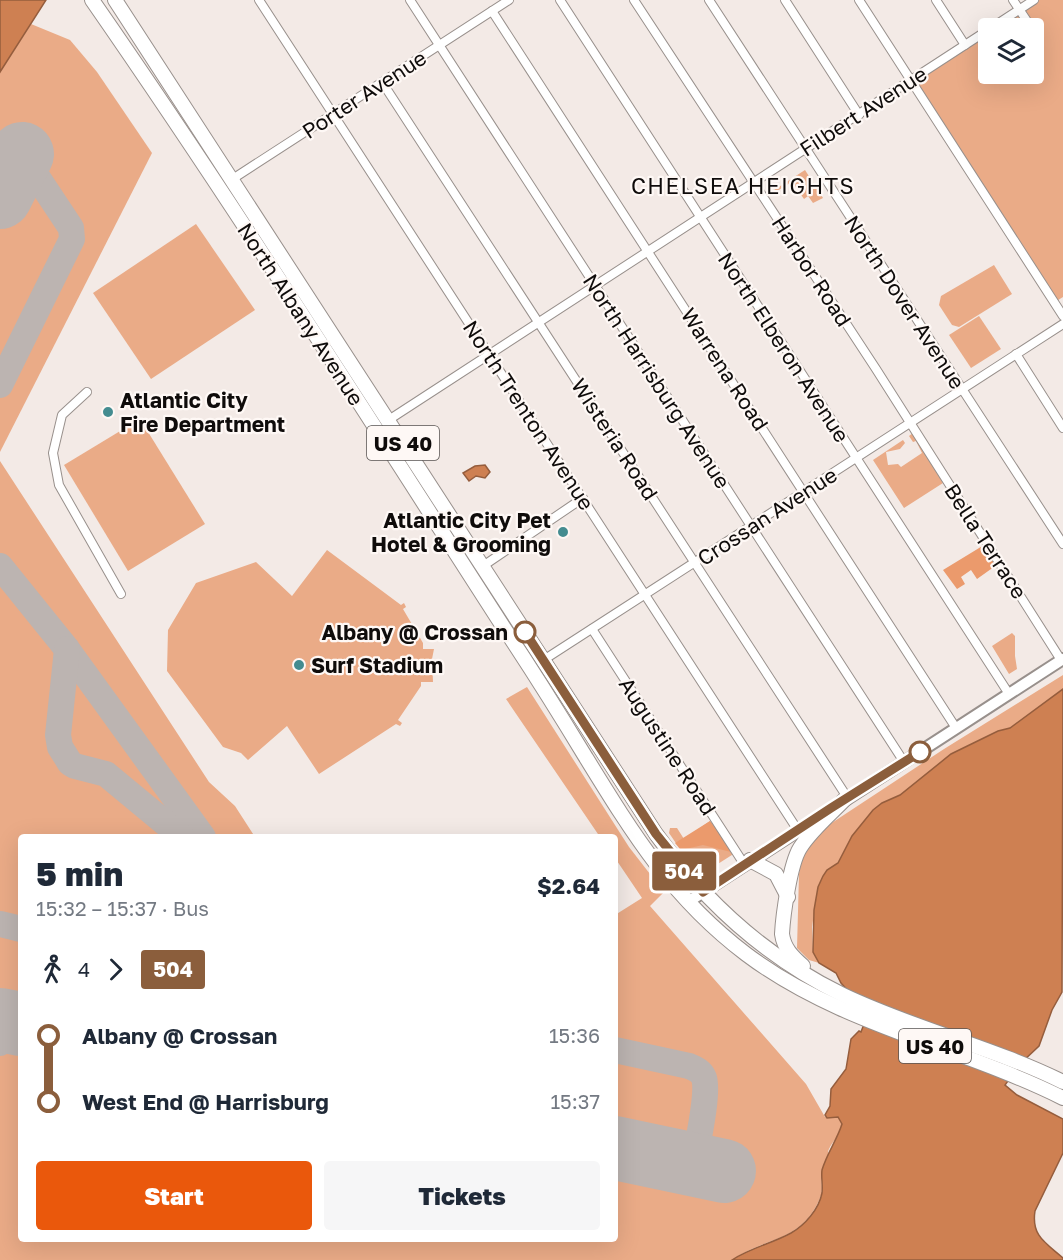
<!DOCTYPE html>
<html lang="en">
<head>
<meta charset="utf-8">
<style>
  :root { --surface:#fff; --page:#f6f6f7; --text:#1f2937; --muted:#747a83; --accent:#ea580c }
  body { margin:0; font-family:"Golos Text",sans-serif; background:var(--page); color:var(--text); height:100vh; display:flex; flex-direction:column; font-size:22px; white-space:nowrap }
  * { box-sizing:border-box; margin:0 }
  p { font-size:20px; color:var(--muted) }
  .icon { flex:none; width:33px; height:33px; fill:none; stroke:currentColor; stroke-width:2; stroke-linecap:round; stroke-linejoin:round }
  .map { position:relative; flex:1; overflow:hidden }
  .side { position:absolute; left:18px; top:834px; width:600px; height:408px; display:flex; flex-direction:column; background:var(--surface); border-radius:6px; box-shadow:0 6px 24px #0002 }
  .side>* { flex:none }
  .badge { padding:0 12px; border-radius:4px; font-size:21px; line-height:39px }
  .fabs { position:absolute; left:978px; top:18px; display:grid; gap:12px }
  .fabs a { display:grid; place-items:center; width:66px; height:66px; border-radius:6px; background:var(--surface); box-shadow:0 6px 24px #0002; font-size:30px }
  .map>.badge { position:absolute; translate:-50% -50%; box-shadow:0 0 0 3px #fff }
  .legs { display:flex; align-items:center; gap:9px; height:66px; padding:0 18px; font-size:20px }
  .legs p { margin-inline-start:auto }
  .head { display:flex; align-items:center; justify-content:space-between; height:102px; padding:0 18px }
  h1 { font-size:33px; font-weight:800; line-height:45px }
  .button { display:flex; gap:12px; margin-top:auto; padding:12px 18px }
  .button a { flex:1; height:69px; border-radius:6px; background:var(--accent); color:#fff; font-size:24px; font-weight:800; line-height:69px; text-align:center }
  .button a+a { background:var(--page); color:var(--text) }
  ul { padding:0 18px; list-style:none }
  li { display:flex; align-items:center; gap:21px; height:66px; font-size:22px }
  li i { display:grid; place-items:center; width:9px; height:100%; margin:0 8px; background:currentColor }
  li i::after { content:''; width:15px; height:15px; margin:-8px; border:4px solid; border-radius:50%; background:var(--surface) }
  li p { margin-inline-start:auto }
  li:first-child i { background:linear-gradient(#0000 50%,currentColor 0) }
  li:last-child i { background:linear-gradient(currentColor 50%,#0000 0) }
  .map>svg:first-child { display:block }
  .green { fill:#eaab87 }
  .forest { fill:#eb9a6c }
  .water { fill:#ce8052; stroke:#955d3d; stroke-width:1.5 }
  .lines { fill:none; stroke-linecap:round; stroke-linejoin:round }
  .taxiway { stroke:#bcb4b1; stroke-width:26 }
  .runway { stroke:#bcb4b1; stroke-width:64 }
  .street-casing { stroke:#98908c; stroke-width:10 }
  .secondary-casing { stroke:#98908c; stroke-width:14 }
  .highway-casing { stroke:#98908c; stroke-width:16 }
  .street { stroke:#fff; stroke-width:8 }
  .secondary { stroke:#fff; stroke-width:10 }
  .highway { stroke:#fff; stroke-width:14 }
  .line-1-casing { stroke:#fff; stroke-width:14 }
  .line-1 { stroke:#8b5e3c; stroke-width:9 }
  .poi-dot { fill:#448c90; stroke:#fef8f5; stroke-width:2 }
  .stop-1-dot { fill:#fff; stroke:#8b5e3c; stroke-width:3 }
  .labels { text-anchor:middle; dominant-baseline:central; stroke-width:4.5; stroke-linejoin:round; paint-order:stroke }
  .shield { fill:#fef8f5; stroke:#575351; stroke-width:1.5 }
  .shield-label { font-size:20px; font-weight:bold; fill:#0f0c0b }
  .street-label { font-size:21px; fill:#0f0c0b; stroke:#fef8f5 }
  .poi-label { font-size:21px; font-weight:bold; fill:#0f0c0b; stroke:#fef8f5; text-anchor:start }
  .stop-label { font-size:21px; font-weight:bold; fill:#0f0c0b; stroke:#fef8f5; text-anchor:end }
  .neighbourhood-label { font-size:22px; letter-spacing:1.5px; fill:#0f0c0b; stroke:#fef8f5 }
</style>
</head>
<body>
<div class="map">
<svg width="1063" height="1260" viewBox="0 0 1063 1260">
  <rect width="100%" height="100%" fill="#f3eae6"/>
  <g class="green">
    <polygon points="1035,0 1063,0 1063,297 1055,302 910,81 988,30 988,74 1034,74 1034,28 991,28"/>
    <polygon points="31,24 70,40 97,72 152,153 0,452 0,72"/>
    <polygon points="805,170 823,198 813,203 808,196 804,199 792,182 772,194 771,192"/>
    <polygon points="196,224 255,310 151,379 93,293"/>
    <polygon points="994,265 1012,294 959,327 952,325 939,305 941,296"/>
    <polygon points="979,316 1001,349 971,368 949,335"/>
    <polygon points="140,419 205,524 128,571 64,465"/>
    <polygon points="913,433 943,483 904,508 873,460 903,440 905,443 900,449 886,452 888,465 898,464 901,467 922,453 916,441 913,442 909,436"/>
    <path d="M0 461 209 782 235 806 255 837H21V1239H615V915L642 898 615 858V837H600L506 699 527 687 629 847 664 892 650 906 806 1084 825 1117H838C849 1128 833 1139 829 1149 827 1153 829 1154 828 1158 827 1163 823 1166 822 1171 820 1180 824 1189 820 1198 801 1243 766 1236 732 1260H0Z"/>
    <polygon points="327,550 401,605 404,603 406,607 403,609 423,643 423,649 434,649 432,659 433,682 421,682 421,686 398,720 402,723 400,726 396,724 319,774 287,726 248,760 241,753 223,747 167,671 168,630 196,583 256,562 292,596"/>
    <polygon points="1012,633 1015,636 1015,656 1017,669 1009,674 992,646"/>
    <polygon points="1063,675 1063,689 1010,728 998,731 900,795 882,803 852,836 838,863 827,870 818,887 812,927 813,952 819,963 809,960 797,948 799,874 801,861 818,832 944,749"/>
    <path d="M710 821 718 831 721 829 735 853 710 869 702 871C688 863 678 846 669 833L670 828H677L684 839Z"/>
  </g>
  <g class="forest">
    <polygon points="984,545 998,564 977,579 971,570 961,577 965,584 957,589 943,570"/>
    <polygon points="710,821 718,831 721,829 735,853 703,845 681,850 675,843"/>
  </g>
  <g class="water">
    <polygon points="0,0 46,0 0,72"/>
    <polygon points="485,465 490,472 485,478 476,476 469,481 463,473 475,466"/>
    <path d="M1063 689 1062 992 1052 1010 1039 1046 1020 1064 1005 1085 1017 1095 1063 1119V1153L1035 1211C1031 1236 1046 1243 1063 1258V1260H732C750 1248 773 1243 791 1233 805 1225 819 1209 822 1193 823 1185 821 1177 822 1170 827 1153 837 1140 842 1124L838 1117 827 1118 825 1115 830 1106 831 1089 846 1069 851 1039 859 1031 861 1032 864 1024 850 993 841 983 836 973 819 963 813 952 814 910 818 887 823 876 827 870 838 863 852 836 873 810 882 803 900 795 951 754 998 731 1010 728Z"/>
  </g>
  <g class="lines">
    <g class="taxiway">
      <polyline points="0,385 72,239 71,228 22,154"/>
      <polyline points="0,566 67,649 203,837"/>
      <polyline points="67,649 58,735 60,747 70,763 75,766 106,774 182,837"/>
      <polyline points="0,924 21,929"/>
      <polyline points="0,1043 21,1029"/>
      <path d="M615 1050 689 1066C696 1069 701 1071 704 1078 709 1093 697 1146 694 1164"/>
    </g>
    <g class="runway">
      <polyline points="0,197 22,154"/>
      <polyline points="0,1020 21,1024"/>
      <polyline points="615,1148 724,1171"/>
    </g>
    <g class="street-casing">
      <g id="street">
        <polyline points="259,0 797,829"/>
        <polyline points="410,0 904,762"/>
        <polyline points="560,0 1009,694"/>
        <polyline points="634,0 876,369 1061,660"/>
        <polyline points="709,0 1063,544"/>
        <polyline points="785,0 859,115"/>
        <polyline points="859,0 1063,316"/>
        <polyline points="936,0 965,45"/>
        <polyline points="1013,0 1031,27"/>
        <polyline points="492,11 956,728"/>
        <polyline points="991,28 1034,0"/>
        <polyline points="382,82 847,797"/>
        <polyline points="231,180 509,0"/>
        <polyline points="1016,354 1063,428"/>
        <polyline points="87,392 62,415 53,453 59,485 121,594"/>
        <polyline points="387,421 988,30"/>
        <polyline points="483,566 583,498"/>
        <polyline points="592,629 744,864"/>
        <polyline points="542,661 1063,324"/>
      </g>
    </g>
    <g class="secondary-casing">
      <polyline id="secondary" points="688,902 1063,659"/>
    </g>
    <g class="highway-casing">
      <g id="highway">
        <path d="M92 0C235 206 368 417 504 628 532 670 559 713 585 756 633 834 672 898 746 954 840 1025 959 1046 1063 1098"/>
        <path d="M115 0 656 834C705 902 767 958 843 995 914 1029 992 1047 1063 1082"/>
        <polyline points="750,860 776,874 788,897"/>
        <path d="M803 966C793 957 784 949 782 934 783 915 790 864 800 848 812 829 832 813 847 797"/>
      </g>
    </g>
    <use href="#street" class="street"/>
    <use href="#secondary" class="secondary"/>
    <use href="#highway" class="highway"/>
  </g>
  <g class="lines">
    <g class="line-1-casing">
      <polyline id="line-1" points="525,632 656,834 703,892 831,808 920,752"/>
    </g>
    <use href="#line-1" class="line-1"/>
  </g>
  <g class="poi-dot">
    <circle cx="108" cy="412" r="6"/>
    <circle cx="563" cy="532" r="6"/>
    <circle cx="299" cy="665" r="6"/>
  </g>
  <g class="stop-1-dot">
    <circle cx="525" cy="632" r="10"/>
    <circle cx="920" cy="752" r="10"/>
  </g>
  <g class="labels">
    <g class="shield">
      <rect x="367" y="426" width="72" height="34" rx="4.5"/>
      <rect x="899" y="1029" width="72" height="34" rx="4.5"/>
    </g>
    <g class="shield-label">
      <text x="403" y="443">US 40</text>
      <text x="935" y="1046">US 40</text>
    </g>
    <g class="street-label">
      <text transform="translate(364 94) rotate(-33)">Porter Avenue</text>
      <text transform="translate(863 111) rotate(-33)">Filbert Avenue</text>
      <text transform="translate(812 271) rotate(57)">Harbor Road</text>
      <text transform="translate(905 302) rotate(57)">North Dover Avenue</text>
      <text transform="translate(301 314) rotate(57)">North Albany Avenue</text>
      <text transform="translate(784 347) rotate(57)">North Elberon Avenue</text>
      <text transform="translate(725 369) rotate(57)">Warrena Road</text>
      <text transform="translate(657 381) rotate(57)">North Harrisburg Avenue</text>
      <text transform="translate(529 415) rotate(57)">North Trenton Avenue</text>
      <text transform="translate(615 439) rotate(57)">Wisteria Road</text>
      <text transform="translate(767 516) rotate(-33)">Crossan Avenue</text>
      <text transform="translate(986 541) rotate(57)">Bella Terrace</text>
      <text transform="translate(668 746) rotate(57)">Augustine Road</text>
    </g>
    <g class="poi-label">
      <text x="120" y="400">Atlantic City<tspan x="120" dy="24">Fire Department</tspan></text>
      <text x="551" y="520" text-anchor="end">Atlantic City Pet<tspan x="551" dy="24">Hotel &amp; Grooming</tspan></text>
      <text x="311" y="665">Surf Stadium</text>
    </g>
    <g class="stop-label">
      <text x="508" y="632">Albany @ Crossan</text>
    </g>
    <g class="neighbourhood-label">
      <text x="743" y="185">CHELSEA HEIGHTS</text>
    </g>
  </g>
</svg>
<div class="fabs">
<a><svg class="icon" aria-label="layers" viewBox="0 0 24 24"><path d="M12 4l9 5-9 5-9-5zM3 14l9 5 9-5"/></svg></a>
</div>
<b class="badge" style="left:684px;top:871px;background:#8b5e3c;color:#fff">504</b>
<section class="side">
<div class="head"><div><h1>5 min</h1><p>15:32 – 15:37 · Bus</p></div><b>$2.64</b></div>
<div class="legs"><svg class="icon" aria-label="walk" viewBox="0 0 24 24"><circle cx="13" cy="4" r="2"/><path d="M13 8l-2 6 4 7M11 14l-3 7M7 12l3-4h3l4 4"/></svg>4<svg class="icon" aria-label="forward" viewBox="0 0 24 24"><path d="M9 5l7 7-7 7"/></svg><b class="badge" style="background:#8b5e3c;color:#fff">504</b></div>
<ul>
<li><i style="color:#8b5e3c"></i><b>Albany @ Crossan</b><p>15:36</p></li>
<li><i style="color:#8b5e3c"></i><b>West End @ Harrisburg</b><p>15:37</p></li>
</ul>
<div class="button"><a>Start</a><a>Tickets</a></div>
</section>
</div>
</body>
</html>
